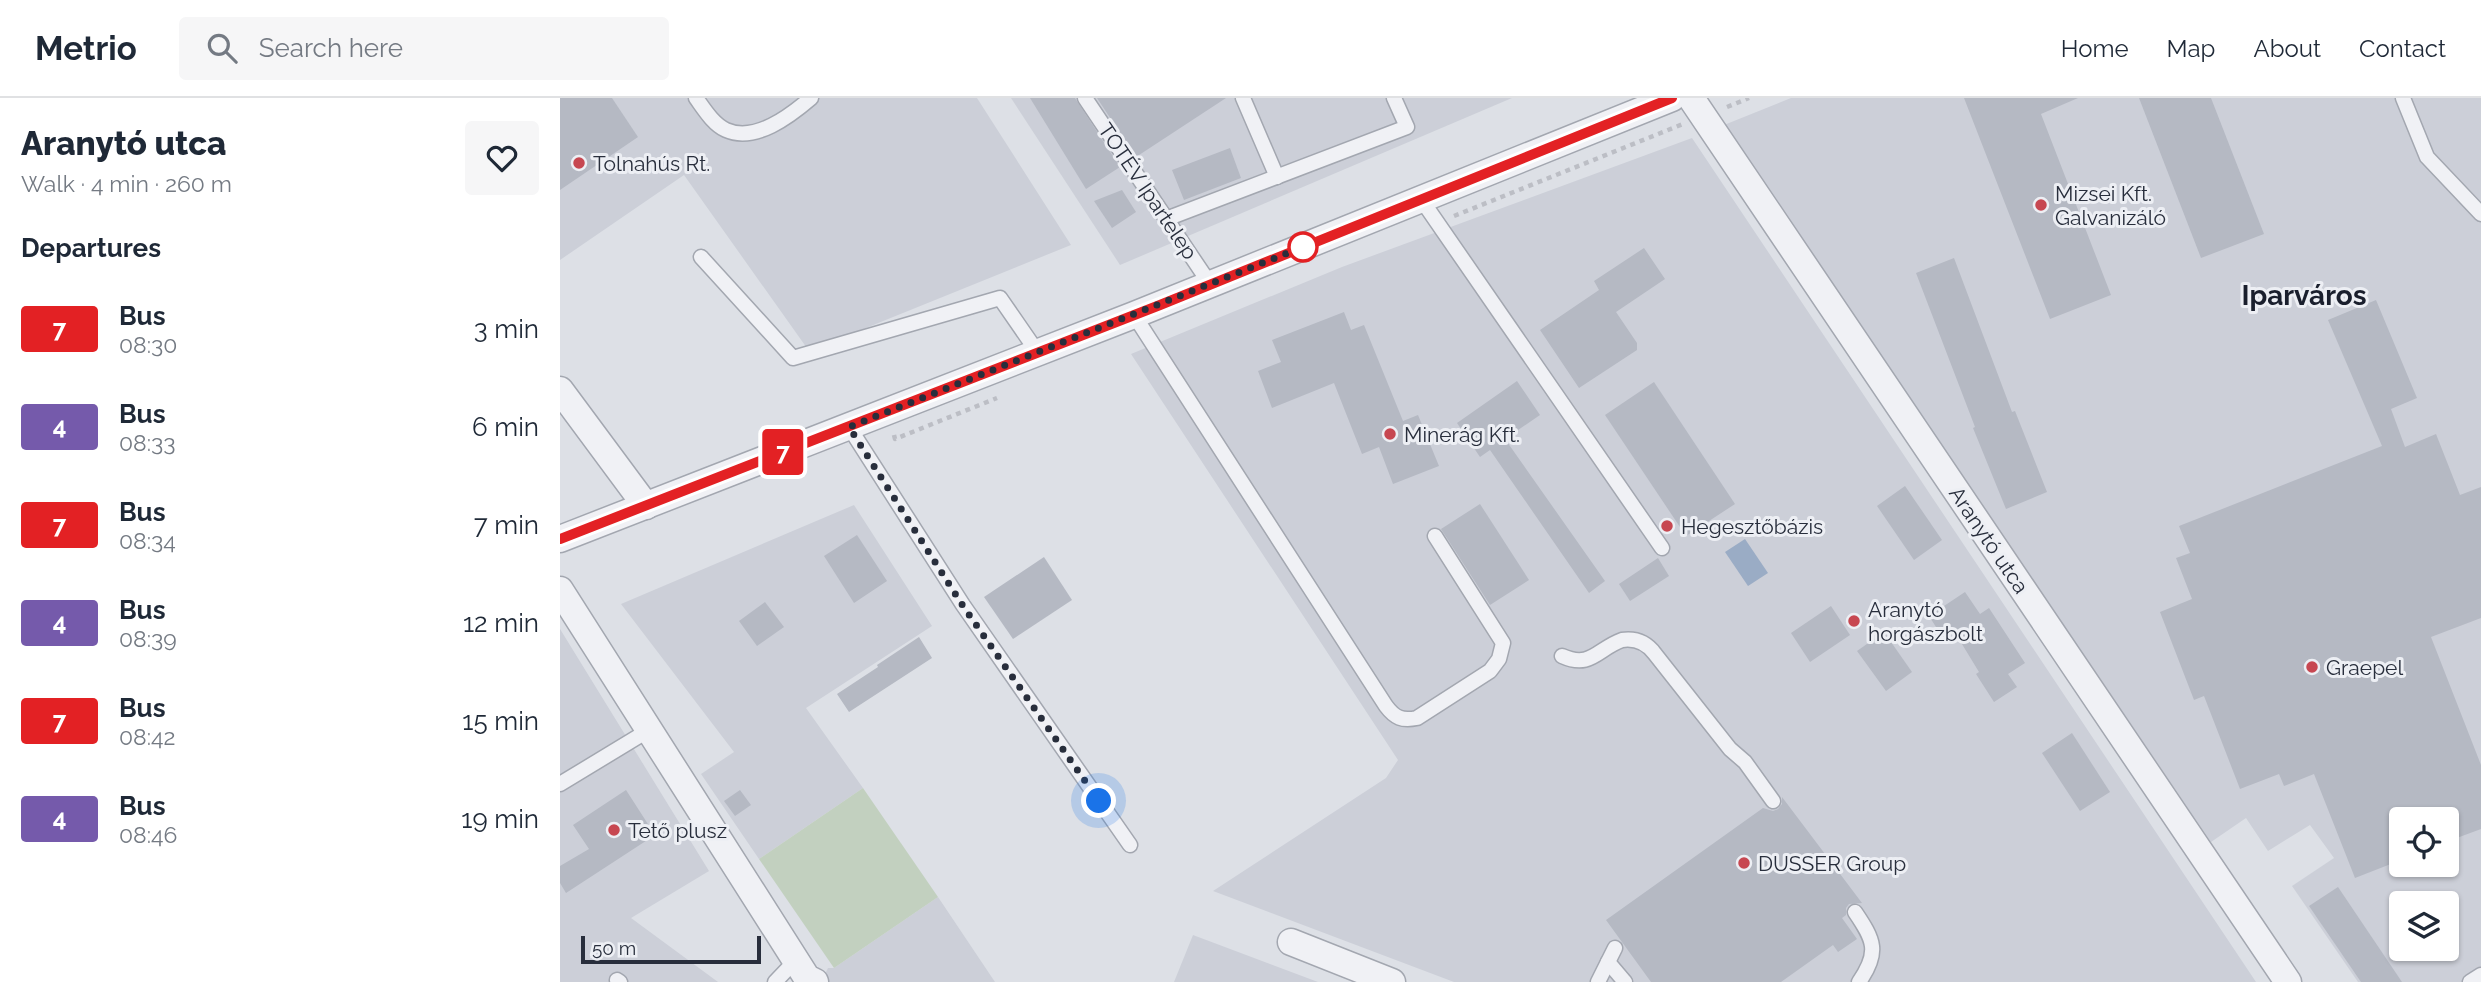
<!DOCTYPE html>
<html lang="en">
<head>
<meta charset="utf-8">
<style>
  :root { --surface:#fff; --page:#f6f6f7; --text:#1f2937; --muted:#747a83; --line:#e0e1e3 }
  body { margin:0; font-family:Raleway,sans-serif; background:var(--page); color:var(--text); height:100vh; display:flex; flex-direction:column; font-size:26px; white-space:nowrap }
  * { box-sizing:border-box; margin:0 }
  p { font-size:23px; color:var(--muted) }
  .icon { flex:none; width:38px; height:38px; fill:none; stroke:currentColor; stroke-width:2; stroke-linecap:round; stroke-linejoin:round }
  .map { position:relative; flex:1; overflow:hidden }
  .side { display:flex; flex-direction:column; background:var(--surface); width:560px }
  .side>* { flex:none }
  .badge { padding:0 14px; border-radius:5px; font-size:24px; line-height:46px }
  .tools { position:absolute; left:1829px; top:709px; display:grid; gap:14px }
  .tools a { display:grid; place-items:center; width:70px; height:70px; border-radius:7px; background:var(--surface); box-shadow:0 2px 5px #0004; font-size:35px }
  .scale { position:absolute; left:21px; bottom:18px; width:180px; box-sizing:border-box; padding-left:7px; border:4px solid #282e3c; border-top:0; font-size:19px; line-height:24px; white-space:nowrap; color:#282e3c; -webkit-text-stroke:5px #edeff4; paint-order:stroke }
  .you { position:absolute; width:35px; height:35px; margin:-18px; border:5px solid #fff; border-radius:50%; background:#1a73e8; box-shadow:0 0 0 10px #1a73e833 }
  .map>.badge { position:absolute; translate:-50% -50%; box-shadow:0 0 0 4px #fff }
  h2 { padding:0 21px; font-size:26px; line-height:63px }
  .round { display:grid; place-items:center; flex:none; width:74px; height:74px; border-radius:7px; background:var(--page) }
  .overview { display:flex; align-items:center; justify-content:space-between; height:119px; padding:0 21px }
  h1 { font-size:33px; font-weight:800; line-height:52px }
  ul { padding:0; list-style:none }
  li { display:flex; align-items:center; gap:21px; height:98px; padding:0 21px }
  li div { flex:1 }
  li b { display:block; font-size:26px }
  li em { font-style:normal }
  li .badge { min-width:77px; font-weight:700; text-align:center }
  header { display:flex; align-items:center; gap:42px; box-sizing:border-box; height:98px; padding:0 35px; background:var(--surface); border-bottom:2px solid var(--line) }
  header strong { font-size:33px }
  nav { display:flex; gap:38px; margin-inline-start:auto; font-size:24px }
  .search { width:490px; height:63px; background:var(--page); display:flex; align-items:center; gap:18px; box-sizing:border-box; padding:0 24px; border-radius:7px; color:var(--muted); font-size:26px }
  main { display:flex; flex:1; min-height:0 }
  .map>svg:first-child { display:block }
  .built { fill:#cccfd8; fill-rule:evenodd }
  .green { fill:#c2d0bf }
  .water { fill:#9aacc5 }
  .building { fill:#b5b9c3 }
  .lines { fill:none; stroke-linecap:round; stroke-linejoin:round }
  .service-casing { stroke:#a3a7b0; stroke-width:17 }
  .minor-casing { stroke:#a3a7b0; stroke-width:29 }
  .path { stroke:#bcbec5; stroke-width:4.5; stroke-dasharray:5 5; stroke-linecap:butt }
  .service { stroke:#f0f1f5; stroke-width:14 }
  .minor { stroke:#f0f1f5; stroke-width:26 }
  .line-casing { stroke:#fff; stroke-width:16 }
  .line { stroke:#e32124; stroke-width:10 }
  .walk { stroke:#282e3c; stroke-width:7; stroke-dasharray:0 12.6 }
  .poi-dot { fill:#c74751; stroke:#edeff4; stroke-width:2.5 }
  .stop-dot { fill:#fff; stroke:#e32124; stroke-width:3.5 }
  .labels { text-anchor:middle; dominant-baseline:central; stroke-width:6; stroke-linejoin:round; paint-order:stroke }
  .poi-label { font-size:21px; fill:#282e3c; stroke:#edeff4; text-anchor:start }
  .street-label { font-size:21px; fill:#282e3c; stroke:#edeff4 }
  .district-label { font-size:28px; font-weight:bold; fill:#1a1f2d; stroke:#edeff4 }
</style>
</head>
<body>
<header>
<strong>Metrio</strong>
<div class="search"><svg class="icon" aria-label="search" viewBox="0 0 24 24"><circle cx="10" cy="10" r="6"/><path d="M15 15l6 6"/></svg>Search here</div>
<nav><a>Home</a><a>Map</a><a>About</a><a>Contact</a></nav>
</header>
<main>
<section class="side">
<div class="overview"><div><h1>Aranytó utca</h1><p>Walk · 4 min · 260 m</p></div><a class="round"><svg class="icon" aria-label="heart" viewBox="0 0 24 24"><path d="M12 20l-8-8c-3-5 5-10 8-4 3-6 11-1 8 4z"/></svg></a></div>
<h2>Departures</h2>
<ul>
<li><span class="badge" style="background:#e32124;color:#fff">7</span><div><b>Bus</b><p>08:30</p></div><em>3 min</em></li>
<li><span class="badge" style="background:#755aab;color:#fff">4</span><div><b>Bus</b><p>08:33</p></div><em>6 min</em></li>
<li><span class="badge" style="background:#e32124;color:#fff">7</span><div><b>Bus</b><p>08:34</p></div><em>7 min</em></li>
<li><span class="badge" style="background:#755aab;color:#fff">4</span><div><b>Bus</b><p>08:39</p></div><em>12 min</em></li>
<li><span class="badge" style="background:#e32124;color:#fff">7</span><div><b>Bus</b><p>08:42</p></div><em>15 min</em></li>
<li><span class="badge" style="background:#755aab;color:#fff">4</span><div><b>Bus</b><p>08:46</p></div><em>19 min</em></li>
</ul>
</section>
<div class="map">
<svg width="1921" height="884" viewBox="0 0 1921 884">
  <rect width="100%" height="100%" fill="#dde0e6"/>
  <g class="built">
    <polygon points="0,0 417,0 511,147 249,253 124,77 0,162"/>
    <polygon points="451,0 952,0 560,167"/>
    <path d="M1231 0H1921V884H1798L1732 788 1774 760 1750 727 1708 753 1686 720 1651 744 1164 27ZM1841 721H1886V766H1841ZM1841 805H1886V850H1841Z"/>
    <polygon points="1132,40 1696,884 894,884 653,793 826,680 838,662 571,256 782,169"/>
    <polygon points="294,407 372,528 246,610 303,690 199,761 141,676 174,654 61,506"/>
    <polygon points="0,531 149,773 71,820 158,884 0,884"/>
    <polygon points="378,799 435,884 261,884 268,870 274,870"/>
    <polygon points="633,837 758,884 614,884"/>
  </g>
  <polygon class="green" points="303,690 378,799 274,870 199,761"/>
  <polygon class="water" points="1185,441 1208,475 1188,488 1165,454"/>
  <g class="building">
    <polygon points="0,0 52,0 78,39 0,92"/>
    <polygon points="470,0 515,0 560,69 526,91"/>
    <polygon points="537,0 666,0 576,59"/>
    <polygon points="1404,0 1518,0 1481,16 1551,197 1490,221"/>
    <polygon points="1579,0 1651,0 1704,136 1641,160"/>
    <polygon points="670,50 681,80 624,102 612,72"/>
    <polygon points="562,92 576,114 552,130 534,103"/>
    <polygon points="1084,150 1105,181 1056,214 1077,245 1077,252 1019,290 980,232 1039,192 1034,183"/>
    <polygon points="1394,160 1452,314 1455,313 1487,394 1446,411 1413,330 1415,329 1356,175"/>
    <polygon points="1816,202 1857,300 1831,311 1845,349 1876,336 1900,397 1921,389 1921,520 1871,539 1921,667 1921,731 1886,744 1886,721 1841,721 1841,762 1795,780 1754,676 1724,688 1719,676 1680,691 1644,598 1634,602 1600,514 1632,501 1616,460 1630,455 1619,428 1822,348 1768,222"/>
    <polygon points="784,214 791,232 804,227 843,323 858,317 879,368 833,386 819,349 802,356 774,285 712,310 698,273 721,264 712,242"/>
    <polygon points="957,283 980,317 945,341 1045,483 1029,495 930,352 920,359 897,325"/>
    <polygon points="1094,284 1175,406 1126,438 1045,317"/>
    <polygon points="1345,388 1382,442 1354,462 1317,408"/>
    <polygon points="920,406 969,482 930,507 881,431"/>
    <polygon points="297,437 327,483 294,505 264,458"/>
    <polygon points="484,459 512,502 453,541 424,499"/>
    <polygon points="1098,460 1109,478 1070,503 1059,486"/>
    <polygon points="1405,494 1420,516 1429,510 1465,565 1448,576 1457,589 1434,604 1416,576 1419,574 1394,533 1383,540 1369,518"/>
    <polygon points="205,504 224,529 197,548 179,523"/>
    <polygon points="1271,508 1290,537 1250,564 1231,535"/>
    <polygon points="1324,534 1352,574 1326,593 1297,553"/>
    <polygon points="359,539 372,560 289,614 277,596 318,569 317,567"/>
    <polygon points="1512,635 1550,694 1520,713 1482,655"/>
    <polygon points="66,692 95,737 6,795 0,785 0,768 29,751 13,727"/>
    <polygon points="180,692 191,707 175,718 164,703"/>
    <polygon points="1222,699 1302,805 1289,806 1286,810 1286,817 1282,820 1297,841 1278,854 1273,847 1221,884 1091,884 1046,822 1203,710 1213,713 1218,711 1222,706"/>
    <polygon points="1778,789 1842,884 1801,884 1749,808"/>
  </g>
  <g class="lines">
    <g class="service-casing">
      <g id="service">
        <path d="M136 0C144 11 153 26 166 32 195 45 230 18 251 0"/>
        <polyline points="525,0 650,186"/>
        <polyline points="683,0 717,79"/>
        <polyline points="1843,0 1867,59 1921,116"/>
        <polyline points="861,101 1102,450"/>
        <polyline points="606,121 847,29 834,0"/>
        <polyline points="141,159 233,260 440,200 478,255"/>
        <path d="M574 217 826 608C835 620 842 623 857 620L930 573 939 561 943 545 875 438"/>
        <polyline points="289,329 403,507 570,747"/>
        <path d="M1002 558C1031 571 1037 551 1062 542 1076 540 1087 545 1095 556L1170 651 1185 664 1213 703"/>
        <polyline points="0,686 89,632"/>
        <path d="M1295 814C1314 842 1320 854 1299 884"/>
        <polyline points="1048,864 1065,884"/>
        <polyline points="57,882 60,884"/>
        <polyline points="215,884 236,862"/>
        <polyline points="1038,884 1055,850"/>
        <polyline points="1910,884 1921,877"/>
      </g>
    </g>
    <g class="minor-casing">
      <g id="minor">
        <polyline points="1131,0 1728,884"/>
        <polyline points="0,292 86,408"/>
        <polyline points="0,441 574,217 1112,0"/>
        <polyline points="0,492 247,880 255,884"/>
        <polyline points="731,844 832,884"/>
      </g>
    </g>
    <g class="path">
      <polyline points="1167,9 1189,0"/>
      <polyline points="894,118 1123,26"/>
      <polyline points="334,337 335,341 437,300"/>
    </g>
    <use href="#service" class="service"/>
    <use href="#minor" class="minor"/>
  </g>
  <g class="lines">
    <g class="line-casing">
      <polyline id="line" points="0,441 600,207 1112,0"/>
    </g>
    <use href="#line" class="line"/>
    <polyline class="walk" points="539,703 403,508 289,329 743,149"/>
  </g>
  <g class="poi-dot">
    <circle cx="19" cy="65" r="7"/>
    <circle cx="1481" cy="107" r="7"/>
    <circle cx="830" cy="336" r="7"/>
    <circle cx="1107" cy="428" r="7"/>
    <circle cx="1294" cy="523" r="7"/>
    <circle cx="1752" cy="569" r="7"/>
    <circle cx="54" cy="732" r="7"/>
    <circle cx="1184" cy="765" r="7"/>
  </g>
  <circle class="stop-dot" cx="743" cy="149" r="14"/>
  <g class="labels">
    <g class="poi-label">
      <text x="33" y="65">Tolnahús Rt.</text>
      <text x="1495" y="95">Mizsei Kft.<tspan x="1495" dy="24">Galvanizáló</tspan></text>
      <text x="844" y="336">Minerág Kft.</text>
      <text x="1121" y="428">Hegesztőbázis</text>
      <text x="1308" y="511">Aranytó<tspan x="1308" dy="24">horgászbolt</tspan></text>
      <text x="1766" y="569">Graepel</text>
      <text x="68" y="732">Tető plusz</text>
      <text x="1198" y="765">DUSSER Group</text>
    </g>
    <g class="street-label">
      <text transform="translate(588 93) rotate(56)">TOTÉV Ipartelep</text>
      <text transform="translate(1429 442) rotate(56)">Aranytó utca</text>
    </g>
    <g class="district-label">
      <text x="1744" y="197">Iparváros</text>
    </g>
  </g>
</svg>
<div class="tools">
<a><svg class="icon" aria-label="locate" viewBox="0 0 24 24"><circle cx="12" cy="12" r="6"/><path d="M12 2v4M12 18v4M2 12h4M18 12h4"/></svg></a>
<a><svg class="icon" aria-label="layers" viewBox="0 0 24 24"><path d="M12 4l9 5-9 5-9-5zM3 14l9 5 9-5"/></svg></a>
</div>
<div class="scale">50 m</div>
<div class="you" style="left:539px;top:703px"></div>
<b class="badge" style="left:223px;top:354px;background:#e32124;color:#fff">7</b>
</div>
</main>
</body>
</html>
